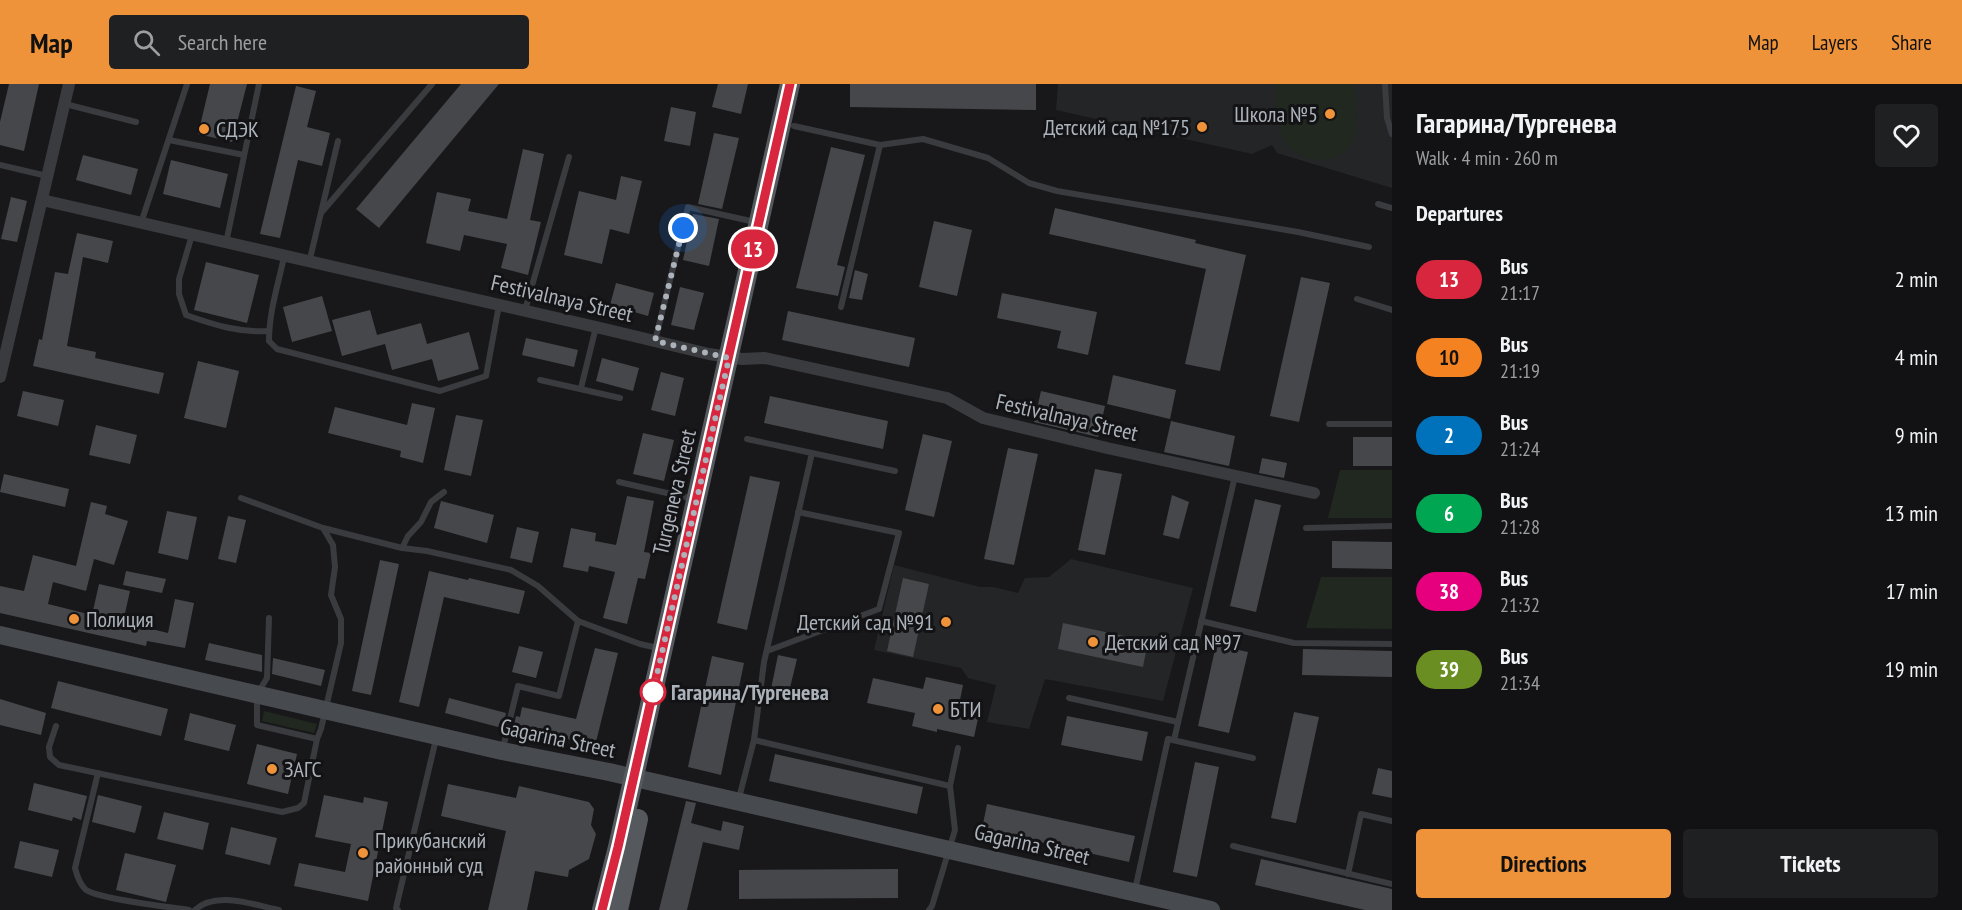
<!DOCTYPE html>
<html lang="en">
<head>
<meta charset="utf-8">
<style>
  :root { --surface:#121214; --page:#1f2022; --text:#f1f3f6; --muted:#9c9ea0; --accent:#ef933b }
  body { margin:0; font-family:"PT Sans Narrow",sans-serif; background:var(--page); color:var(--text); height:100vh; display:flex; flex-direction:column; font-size:22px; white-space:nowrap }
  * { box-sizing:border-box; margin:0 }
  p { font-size:20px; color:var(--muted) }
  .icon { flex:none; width:33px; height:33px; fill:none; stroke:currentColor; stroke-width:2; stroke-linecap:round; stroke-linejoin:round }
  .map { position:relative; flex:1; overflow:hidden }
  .panel { display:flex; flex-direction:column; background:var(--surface); width:570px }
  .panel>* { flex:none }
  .badge { padding:0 12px; border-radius:20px; font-size:21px; line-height:39px }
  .you { position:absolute; width:30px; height:30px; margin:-15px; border:4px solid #fff; border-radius:50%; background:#1a73e8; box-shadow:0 0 0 9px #1a73e833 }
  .map>.badge { position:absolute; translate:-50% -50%; box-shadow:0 0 0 3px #fff }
  h2 { padding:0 24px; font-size:22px; line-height:54px }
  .round { display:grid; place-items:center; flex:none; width:63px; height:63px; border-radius:6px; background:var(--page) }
  .head { display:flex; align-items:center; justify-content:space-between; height:102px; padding:0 24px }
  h1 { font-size:28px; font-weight:700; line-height:45px }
  .primary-button { display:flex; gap:12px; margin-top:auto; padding:12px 24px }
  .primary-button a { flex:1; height:69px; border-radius:6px; background:var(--accent); color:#111; font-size:24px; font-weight:700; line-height:69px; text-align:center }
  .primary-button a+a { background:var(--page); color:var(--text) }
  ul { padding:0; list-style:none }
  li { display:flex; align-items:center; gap:18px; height:78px; padding:0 24px }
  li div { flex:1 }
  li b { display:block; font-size:22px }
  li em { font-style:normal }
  li .badge { min-width:66px; font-weight:700; text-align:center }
  header { display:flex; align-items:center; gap:36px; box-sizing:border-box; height:84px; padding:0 30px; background:var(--accent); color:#111 }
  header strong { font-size:28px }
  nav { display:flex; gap:33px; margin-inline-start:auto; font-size:21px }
  .search { width:420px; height:54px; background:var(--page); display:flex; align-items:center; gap:15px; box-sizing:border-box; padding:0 21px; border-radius:6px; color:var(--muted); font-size:22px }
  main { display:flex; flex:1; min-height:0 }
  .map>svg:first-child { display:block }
  .built { fill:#242527 }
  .green { fill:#202820 }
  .building { fill:#45474a }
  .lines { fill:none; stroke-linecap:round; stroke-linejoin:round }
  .lane { stroke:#393b3f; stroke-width:6 }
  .street { stroke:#393b3f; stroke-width:12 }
  .secondary { stroke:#474b4f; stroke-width:18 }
  .primary { stroke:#55595e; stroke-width:20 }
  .line-casing { stroke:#fff; stroke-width:14 }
  .line { stroke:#d7263d; stroke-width:9 }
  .walk { stroke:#abb2ba; stroke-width:6; stroke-dasharray:0 10.8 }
  .poi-dot { fill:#ef933b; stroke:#131315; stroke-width:2 }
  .stop-dot { fill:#fff; stroke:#d7263d; stroke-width:3 }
  .labels { text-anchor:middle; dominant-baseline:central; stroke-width:6; stroke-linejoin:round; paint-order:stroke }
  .poi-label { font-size:22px; fill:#abb2ba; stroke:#131315; text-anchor:start }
  .street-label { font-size:22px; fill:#abb2ba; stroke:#131315 }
  .stop-label { font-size:22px; font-weight:bold; fill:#abb2ba; stroke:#131315; text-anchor:start }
</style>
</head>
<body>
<header>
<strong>Map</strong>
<div class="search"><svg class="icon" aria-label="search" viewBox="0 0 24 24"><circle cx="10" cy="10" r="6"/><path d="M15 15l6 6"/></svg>Search here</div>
<nav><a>Map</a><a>Layers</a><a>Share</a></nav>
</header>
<main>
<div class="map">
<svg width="1392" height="826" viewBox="0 0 1392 826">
  <rect width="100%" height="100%" fill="#18181a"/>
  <g class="built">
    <polygon points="1058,0 1392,0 1392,104 1277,69 1272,61 1252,70 1056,26"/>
    <polygon points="1071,475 1193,504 1163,617 1045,595 1029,645 987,638 996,601 968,594 961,584 874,566 894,481 980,503 993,503 1018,509 1025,494 1049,493"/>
  </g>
  <g class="green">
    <path d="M1276 0H1354C1355 17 1360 40 1353 56 1340 86 1292 80 1282 51 1276 36 1277 16 1276 0Z"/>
    <polygon points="1340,386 1392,386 1392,434 1328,434"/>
    <polygon points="1321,493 1392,493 1392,545 1306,544"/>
    <polygon points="264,627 317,640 314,649 262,637"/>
  </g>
  <g class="building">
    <polygon points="9,0 39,0 24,67 0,61 0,38"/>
    <polygon points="210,0 247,0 232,58 198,50"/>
    <polygon points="461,0 499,0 379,144 356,125"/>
    <polygon points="718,0 748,0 741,30 712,23"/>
    <polygon points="850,0 1036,0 1036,26 850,23"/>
    <polygon points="296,2 316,7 307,43 330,49 322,82 298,76 280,154 260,150"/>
    <polygon points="671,23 696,28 690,62 664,57"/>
    <polygon points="714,49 739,54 722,125 698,120"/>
    <polygon points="831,63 865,71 837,181 845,183 838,212 796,204"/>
    <polygon points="523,65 544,70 530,136 541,138 528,191 501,184 507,160 464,151 460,167 426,159 437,108 471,115 468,127 507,135"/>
    <polygon points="83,71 138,85 131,111 76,96"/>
    <polygon points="171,76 228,90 220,124 163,110"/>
    <polygon points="621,92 642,97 629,150 610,145 602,180 564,171 579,107 616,116"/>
    <polygon points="11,113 27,117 17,158 1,155"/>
    <polygon points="1055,124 1196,156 1195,159 1246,171 1220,287 1185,280 1206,185 1049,150"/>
    <polygon points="693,130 719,135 709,182 683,176"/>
    <polygon points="934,137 972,146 957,212 919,203"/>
    <polygon points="77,149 113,157 108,179 83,173 67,262 96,268 95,274 164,289 159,310 33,282 39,255 42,256 55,188 68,190"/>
    <polygon points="206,178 259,191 247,239 194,226"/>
    <polygon points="855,186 868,190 862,216 849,214"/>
    <polygon points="1301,193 1330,199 1299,338 1270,332"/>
    <polygon points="616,199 654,209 648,232 610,221"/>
    <polygon points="680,203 704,209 694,246 671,241"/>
    <polygon points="1002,209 1097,228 1088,271 1057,264 1061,247 997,234"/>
    <polygon points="322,212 332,247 292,258 283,223"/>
    <polygon points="370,226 377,251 421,239 427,260 469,248 479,285 438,297 432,275 392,286 385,260 342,272 332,236"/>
    <polygon points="788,227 915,254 909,283 782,256"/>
    <polygon points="526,254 578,266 574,283 522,271"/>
    <polygon points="602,274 639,284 633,307 596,297"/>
    <polygon points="198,277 239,287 226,344 184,334"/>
    <polygon points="661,288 684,294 675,332 651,326"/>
    <polygon points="1113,291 1176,306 1170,335 1107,320"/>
    <polygon points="23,307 64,316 58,342 17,332"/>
    <polygon points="1041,307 1105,322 1098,353 1034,338"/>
    <polygon points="770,312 888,337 883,365 764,339"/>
    <polygon points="412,319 435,324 423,379 400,373 401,367 328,349 335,323 407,341"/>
    <polygon points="456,331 483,336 471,392 444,386"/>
    <polygon points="1171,337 1235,352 1229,382 1164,368"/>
    <polygon points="96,341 137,351 130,380 89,371"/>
    <polygon points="643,349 674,356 664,397 633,390"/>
    <polygon points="923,350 952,357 934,433 905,426"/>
    <rect x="1353" y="353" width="39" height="29"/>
    <polygon points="1008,364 1038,370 1014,481 984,475"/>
    <polygon points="1262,374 1287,379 1284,394 1259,389"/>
    <polygon points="1095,385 1122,390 1105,471 1078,466"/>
    <polygon points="4,390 69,405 65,423 0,408"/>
    <polygon points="750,392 780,398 747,546 717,539"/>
    <polygon points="1172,411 1189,418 1179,455 1163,451"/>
    <polygon points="627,412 654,417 644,468 651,469 645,495 638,494 627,540 603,534 615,488 589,482 588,488 563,483 571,444 596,449 595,457 616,461"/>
    <polygon points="1255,415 1281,421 1256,528 1230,522"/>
    <polygon points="441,417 494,431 487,459 434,444"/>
    <polygon points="91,418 107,422 105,430 128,437 114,481 94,475 86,507 53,498 48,520 92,531 99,500 130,507 123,538 168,549 175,515 194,519 185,564 147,557 146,562 0,529 0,502 24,507 33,471 76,482"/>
    <polygon points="167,427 197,433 188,476 158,469"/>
    <polygon points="228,432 246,436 236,479 218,475"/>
    <polygon points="517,443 539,448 532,479 510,474"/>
    <polygon points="1332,457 1392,458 1392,485 1332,484"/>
    <polygon points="380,476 399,480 371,611 352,607"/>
    <polygon points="126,487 166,495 162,509 123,501"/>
    <polygon points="429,487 468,496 469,494 525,507 519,530 444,513 419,623 399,618"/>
    <polygon points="903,494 929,500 913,573 887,567"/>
    <polygon points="1063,539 1148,557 1143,583 1058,565"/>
    <polygon points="209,559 262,571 262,588 205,576"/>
    <polygon points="1216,561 1248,568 1229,649 1198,642"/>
    <polygon points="519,562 543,568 536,594 512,588"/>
    <polygon points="595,564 618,569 595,662 555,652 555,654 513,645 516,632 520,633 522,623 576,635"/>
    <polygon points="1303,565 1392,567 1392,593 1302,591"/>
    <polygon points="778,571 797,575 789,608 771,605"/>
    <polygon points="712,572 744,579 721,691 688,683"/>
    <polygon points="273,574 325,586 321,602 272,590"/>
    <polygon points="926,593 963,601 960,616 981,621 974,653 937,645 937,648 912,642 915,629 867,619 873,594 923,605"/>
    <polygon points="58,597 168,625 161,652 51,624"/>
    <polygon points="449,614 506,629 503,643 498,643 445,629"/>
    <polygon points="0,615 46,629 41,651 0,641"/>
    <polygon points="1294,628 1319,633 1296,739 1271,734"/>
    <polygon points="190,629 236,641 229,667 184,656"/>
    <polygon points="1067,632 1148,648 1142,677 1061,661"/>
    <polygon points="257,660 297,670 288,710 247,700"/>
    <polygon points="775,670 923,703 917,730 769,697"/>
    <polygon points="1195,678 1219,683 1197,793 1173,788"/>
    <polygon points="1378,684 1392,687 1392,714 1372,710"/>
    <polygon points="34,699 87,712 81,736 73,733 72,737 28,726"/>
    <polygon points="448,700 516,714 519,702 589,718 594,725 591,741 596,750 589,775 569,786 568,793 535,787 527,826 488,826 506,747 441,732"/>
    <polygon points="98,711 142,722 135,749 92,738"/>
    <polygon points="324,711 363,719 364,713 388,718 368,817 294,802 299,779 345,788 351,760 315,753"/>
    <polygon points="686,717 696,719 691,739 721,747 723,737 744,742 739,766 703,758 687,826 659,826"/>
    <polygon points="987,720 1135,752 1129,778 982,745"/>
    <polygon points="164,728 209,739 203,766 157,755"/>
    <polygon points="231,743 277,754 270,781 225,770"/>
    <polygon points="20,757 59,766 52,793 14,784"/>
    <polygon points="125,769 176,781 166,818 116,806"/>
    <polygon points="1261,775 1392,805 1392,826 1365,826 1255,801"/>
    <polygon points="898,785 898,814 739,815 739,786"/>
  </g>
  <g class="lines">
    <g class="lane">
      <polyline points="1385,0 1387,34 1392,50"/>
      <polyline points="65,20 136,38"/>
      <polyline points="794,42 880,61 841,223"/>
      <polyline points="169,56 244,71"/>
      <polyline points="880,61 923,55 988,74 1029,99 1057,107 1298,148 1369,163"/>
      <polyline points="0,81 47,92"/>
      <polyline points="1378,120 1392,124"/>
      <polyline points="321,129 432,0"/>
      <polyline points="141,139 187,0"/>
      <path d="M192 151 179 195V210L186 231C214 241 240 249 269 247"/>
      <polyline points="226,159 259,0"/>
      <path d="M284 173C278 201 269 228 269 257L277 265 440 307 486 292 499 221"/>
      <polyline points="309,179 338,57"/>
      <polyline points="1357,215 1392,226"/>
      <polyline points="525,226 569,73"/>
      <polyline points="655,257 688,123 755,138"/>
      <polyline points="540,296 620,314"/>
      <polyline points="581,304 596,243"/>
      <polyline points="1329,340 1392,340"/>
      <polyline points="812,369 895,387"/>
      <polyline points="619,398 693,415"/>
      <polyline points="241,414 323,444 333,461 335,483 331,511 341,535 341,559 321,645 317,655 257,641 257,610 267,594 269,534"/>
      <polyline points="323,444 402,464 408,452 421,438 431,418 444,408"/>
      <polyline points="1306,444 1392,442"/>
      <polyline points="402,464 427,467 511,486 538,502 578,537"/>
      <polyline points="1201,537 1294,559 1392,560"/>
      <polyline points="767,567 879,525 899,449 798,428"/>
      <polyline points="1069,614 1178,638"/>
      <polyline points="56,642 49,663 50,673 59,681 282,728 298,724 304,719 317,655"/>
      <polyline points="754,656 950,702"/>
      <polyline points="1174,656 1235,392"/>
      <polyline points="503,664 518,602 559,612 578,537 640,560 658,564"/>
      <path d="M98 689 75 784C77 792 79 799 85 805 96 815 170 823 189 826"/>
      <polyline points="739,714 754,656 764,578 812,369 747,355"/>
      <polyline points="1233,762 1392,800"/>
      <polyline points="1348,790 1361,730 1392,737"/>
      <polyline points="1135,806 1168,655 1253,674"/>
      <path d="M195 826C216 806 254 821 279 826"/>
      <polyline points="398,826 396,824 436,655"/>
      <polyline points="929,826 932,822 955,746 950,702 958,664"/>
    </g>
    <g class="street">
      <polyline points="42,116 596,243 709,270 742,275 765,274 947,314 983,334 1107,364 1314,409"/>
      <polyline points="0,293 69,0"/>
    </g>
    <polyline class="secondary" points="0,551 502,667 609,688 1211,826"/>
    <g class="primary">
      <polyline points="602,826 618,763 790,0"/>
      <polyline points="618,826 638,735"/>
    </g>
  </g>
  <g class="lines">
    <g class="line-casing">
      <polyline id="line" points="602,826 618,763 790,0"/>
    </g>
    <use href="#line" class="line"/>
    <polyline class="walk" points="653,608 729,274 655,257 683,144"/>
  </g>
  <g class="poi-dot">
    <circle cx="1330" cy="30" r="6"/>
    <circle cx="1202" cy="43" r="6"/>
    <circle cx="204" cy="45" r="6"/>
    <circle cx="74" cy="535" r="6"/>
    <circle cx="946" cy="538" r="6"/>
    <circle cx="1093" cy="558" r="6"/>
    <circle cx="938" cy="625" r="6"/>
    <circle cx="272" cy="685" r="6"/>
    <circle cx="363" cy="769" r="6"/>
  </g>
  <circle class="stop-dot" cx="653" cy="608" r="12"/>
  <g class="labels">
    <g class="poi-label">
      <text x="1318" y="30" text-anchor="end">Школа №5</text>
      <text x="1190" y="43" text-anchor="end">Детский сад №175</text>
      <text x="216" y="45">СДЭК</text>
      <text x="86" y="535">Полиция</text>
      <text x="934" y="538" text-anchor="end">Детский сад №91</text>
      <text x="1105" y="558">Детский сад №97</text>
      <text x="950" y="625">БТИ</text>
      <text x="284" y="685">ЗАГС</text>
      <text x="375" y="756">Прикубанский<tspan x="375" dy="25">районный суд</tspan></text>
    </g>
    <g class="street-label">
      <text transform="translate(562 214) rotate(13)">Festivalnaya Street</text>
      <text transform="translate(1067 333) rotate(13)">Festivalnaya Street</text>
      <text transform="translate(674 408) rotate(-77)">Turgeneva Street</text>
      <text transform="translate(558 654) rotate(12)">Gagarina Street</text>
      <text transform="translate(1032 760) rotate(13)">Gagarina Street</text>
    </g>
    <g class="stop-label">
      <text x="671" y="608">Гагарина/Тургенева</text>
    </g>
  </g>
</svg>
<div class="you" style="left:683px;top:144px"></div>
<b class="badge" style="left:753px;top:165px;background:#d7263d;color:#fff">13</b>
</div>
<section class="panel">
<div class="head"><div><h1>Гагарина/Тургенева</h1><p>Walk · 4 min · 260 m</p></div><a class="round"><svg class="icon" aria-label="heart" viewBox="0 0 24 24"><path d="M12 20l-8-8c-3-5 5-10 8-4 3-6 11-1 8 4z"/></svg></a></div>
<h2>Departures</h2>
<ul>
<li><span class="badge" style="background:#d7263d;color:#fff">13</span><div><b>Bus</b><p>21:17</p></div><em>2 min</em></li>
<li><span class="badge" style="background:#f58220;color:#111">10</span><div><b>Bus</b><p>21:19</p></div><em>4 min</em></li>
<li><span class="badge" style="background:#0072bc;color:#fff">2</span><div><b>Bus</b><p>21:24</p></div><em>9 min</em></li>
<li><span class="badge" style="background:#00a651;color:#fff">6</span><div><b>Bus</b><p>21:28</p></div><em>13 min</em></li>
<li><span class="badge" style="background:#e6007e;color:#fff">38</span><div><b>Bus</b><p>21:32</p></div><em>17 min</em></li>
<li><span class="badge" style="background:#6b8e23;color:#fff">39</span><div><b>Bus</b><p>21:34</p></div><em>19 min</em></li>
</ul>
<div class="primary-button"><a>Directions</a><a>Tickets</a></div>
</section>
</main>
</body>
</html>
